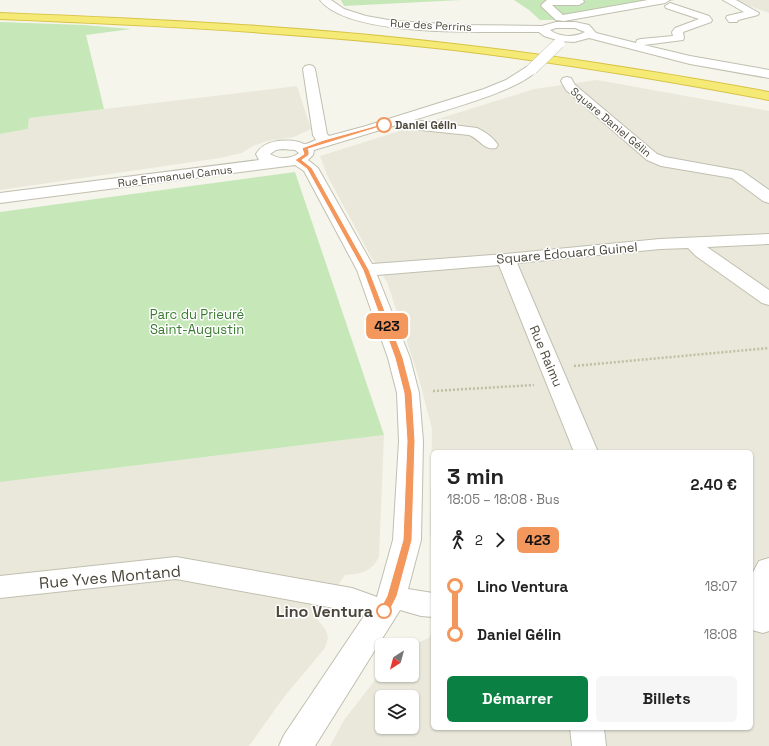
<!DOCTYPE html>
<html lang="fr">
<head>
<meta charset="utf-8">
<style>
  :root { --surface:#fff; --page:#f6f6f6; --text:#222; --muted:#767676; --accent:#0b8043 }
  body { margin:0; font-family:"Space Grotesk",sans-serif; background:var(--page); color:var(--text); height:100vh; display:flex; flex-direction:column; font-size:15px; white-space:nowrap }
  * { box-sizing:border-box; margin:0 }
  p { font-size:13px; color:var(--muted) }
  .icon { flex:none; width:22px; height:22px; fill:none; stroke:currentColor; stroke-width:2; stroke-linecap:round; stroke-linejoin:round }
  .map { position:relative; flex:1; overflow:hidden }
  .sheet { position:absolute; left:431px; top:450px; width:322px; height:280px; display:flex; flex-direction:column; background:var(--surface); border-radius:6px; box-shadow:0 1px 3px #0004 }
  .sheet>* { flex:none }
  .badge { padding:0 8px; border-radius:6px; font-size:14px; line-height:26px }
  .needle { width:26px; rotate:216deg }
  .tools { position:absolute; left:375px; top:638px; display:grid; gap:8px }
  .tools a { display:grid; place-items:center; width:44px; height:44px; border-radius:6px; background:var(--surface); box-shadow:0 1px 3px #0004; font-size:20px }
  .map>.badge { position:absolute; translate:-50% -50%; box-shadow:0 0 0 2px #fff }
  .legs { display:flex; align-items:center; gap:6px; height:44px; padding:0 16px; font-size:13px }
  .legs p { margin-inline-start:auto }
  .overview { display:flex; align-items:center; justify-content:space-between; height:68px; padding:0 16px }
  h1 { font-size:22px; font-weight:700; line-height:30px }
  .button { display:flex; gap:8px; margin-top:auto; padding:8px 16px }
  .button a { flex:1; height:46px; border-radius:6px; background:var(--accent); color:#fff; font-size:16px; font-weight:700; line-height:46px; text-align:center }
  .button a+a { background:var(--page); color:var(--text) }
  ul { padding:0 16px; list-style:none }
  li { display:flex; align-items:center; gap:14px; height:48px; font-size:15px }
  li i { display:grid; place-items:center; width:6px; height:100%; margin:0 5px; background:currentColor }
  li i::after { content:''; width:10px; height:10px; margin:-5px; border:3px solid; border-radius:50%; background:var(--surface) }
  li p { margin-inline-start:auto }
  li:first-child i { background:linear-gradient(#0000 50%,currentColor 0) }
  li:last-child i { background:linear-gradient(currentColor 50%,#0000 0) }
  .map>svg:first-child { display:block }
  .residential { fill:#e9e8db; fill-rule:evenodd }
  .green { fill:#c6e7b8 }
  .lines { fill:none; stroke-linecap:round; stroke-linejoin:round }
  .minor-casing { stroke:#c1bfaf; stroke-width:2 }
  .highway-casing { stroke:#d6c346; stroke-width:2 }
  .path { stroke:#c2bea1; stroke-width:2.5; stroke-dasharray:2 2; stroke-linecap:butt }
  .minor { fill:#fff; fill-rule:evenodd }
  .highway { fill:#f6ea77; fill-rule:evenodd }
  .minor-bridge-casing { stroke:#c1bfaf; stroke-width:12; stroke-linecap:butt }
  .minor-bridge { stroke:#fff; stroke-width:11 }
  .line-1 { fill:#f3975d; stroke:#fff }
  .stop-1-dot { fill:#fff; stroke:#f3975d; stroke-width:2 }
  .labels { text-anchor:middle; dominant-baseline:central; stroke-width:3; stroke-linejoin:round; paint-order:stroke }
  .far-street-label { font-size:11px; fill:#4a473a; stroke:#fff }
  .far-stop-label { font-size:11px; font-weight:bold; fill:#4a473a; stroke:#fff; text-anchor:start }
  .street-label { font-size:13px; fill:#4a473a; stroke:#fff }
  .park-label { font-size:13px; fill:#397a2f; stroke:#fff }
  .near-street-label { font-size:16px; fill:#4a473a; stroke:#fff }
  .near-stop-label { font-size:16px; font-weight:bold; fill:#4a473a; stroke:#fff; text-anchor:end }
</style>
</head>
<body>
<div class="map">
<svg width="769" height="746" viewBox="0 0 769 746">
  <rect width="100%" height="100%" fill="#f5f5ec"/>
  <g class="residential">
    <polygon points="732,0 769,0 769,13"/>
    <path d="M597 80 769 111V746H330L344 720 382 671V675H412V645L429 638 433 629V728H751V452H433V563L430 530 432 429 418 375 387 282 371 257 327 175 320 156 534 89ZM382 697H412V727H382Z"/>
    <polygon points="297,86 311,129 294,137 267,141 253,146 242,153 220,158 0,190 0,134 28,129 29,118"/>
    <polygon points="384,435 379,557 374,565 366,571 356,574 345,575 316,618 326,630 328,638 325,648 284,697 249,746 0,746 0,482"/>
  </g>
  <g class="green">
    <polygon points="341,0 461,0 344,6"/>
    <polygon points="514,0 675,0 566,20 540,20 529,10"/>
    <polygon points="0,22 84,25 131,29 86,35 104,109 29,118 28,129 0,134"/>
    <polygon points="295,172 384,435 0,482 0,212"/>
  </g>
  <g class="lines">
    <g class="minor-casing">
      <g id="minor">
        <path d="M320 0H331L344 9 366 16 394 21 461 25 542 26 556 22H575L589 25 596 33 636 43 637 40 641 39 673 36 672 32 675 28 699 19 666 8 665 6 670 3 709 16 712 20 711 22 683 32 684 38 683 40 644 45 690 56 769 70V78L690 64 589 38 574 42 560 41 544 36 539 32C492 31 350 39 320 0ZM556 28H575L585 32C574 38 559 37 550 30Z"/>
        <polygon points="547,0 583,0 584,2 579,5 552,5 563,15 648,0 670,0 665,3 564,21 556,20 542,7 541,5"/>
        <polygon points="723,0 736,0 759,13 758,15 738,20 737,22 729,22 726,18 727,16 744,12"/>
        <path d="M309 65 313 66 315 69 327 134 329 136 366 126 484 89 506 80 528 66H536L538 69C523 90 441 111 414 120L477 128C485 132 493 137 498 145L496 148C484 151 480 139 469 135L421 130 400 124 314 150 313 155 308 160 318 168 372 264 506 254 660 239 769 234V244L707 247 769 290V305L762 303 696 256 688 248 660 249 517 263 598 452H574L499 265 377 275 410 358 419 393 423 441 421 540 408 589 433 593V617L421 616 400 610 315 746H279L284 735 364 616 350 611 176 579 0 598V576L176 557 352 588 377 597 393 540 399 441 397 393 388 358 357 270 304 171 295 165 0 203V193L259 160 256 154C264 140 283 139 299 142 301 142 302 144 305 144 308 144 313 141 316 140L313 135 303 69 305 66ZM282 149 295 150 299 153C291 159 279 160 270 154L276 150Z"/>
        <polygon points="567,77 571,78 575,85 657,154 665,157 742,171 769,190 769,203 763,201 732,178 661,166 647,160 566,90 561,81 563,78"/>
        <polygon points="769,558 769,631 763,633 752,630 751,627 751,576 759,561"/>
        <polygon points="570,728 604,728 606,746 572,746"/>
      </g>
    </g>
    <g class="highway-casing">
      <path id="highway" d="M0 13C152 19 303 26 454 44 560 56 664 73 769 92V100C664 80 560 63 454 50 303 33 152 25 0 19Z"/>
    </g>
    <g class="path">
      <polyline points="574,366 769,348"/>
      <polyline points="433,391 534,385"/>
    </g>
    <use href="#minor" class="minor"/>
    <use href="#highway" class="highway"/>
    <g class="minor-bridge-casing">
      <polyline id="minor-bridge" points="532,69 559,43"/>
    </g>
    <use href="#minor-bridge" class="minor-bridge"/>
  </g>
  <polygon class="line-1" points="382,124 386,125 308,149 309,151 309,155 302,160 312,168 369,270 403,358 412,393 415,441 412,540 397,596 388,614 384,615 381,614 379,611 387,596 403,540 407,441 404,393 395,358 363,270 307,169 295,160 304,154 302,148 324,140"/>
  <g class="stop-1-dot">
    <circle cx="384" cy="125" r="7"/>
    <circle cx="384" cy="611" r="7"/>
  </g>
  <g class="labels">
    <g class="far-street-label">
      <text transform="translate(431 25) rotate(3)">Rue des Perrins</text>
      <text transform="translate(611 122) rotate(40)">Square Daniel Gélin</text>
      <text transform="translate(175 176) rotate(-7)">Rue Emmanuel Camus</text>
    </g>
    <g class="far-stop-label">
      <text x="395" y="125">Daniel Gélin</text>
    </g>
    <g class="street-label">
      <text transform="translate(567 253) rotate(-5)">Square Édouard Guinel</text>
      <text transform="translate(546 356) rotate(67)">Rue Raimu</text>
    </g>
    <g class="park-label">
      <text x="197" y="314">Parc du Prieuré<tspan x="197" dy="15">Saint-Augustin</tspan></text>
    </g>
    <g class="near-street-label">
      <text transform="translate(110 577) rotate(-5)">Rue Yves Montand</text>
    </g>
    <g class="near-stop-label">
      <text x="373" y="611">Lino Ventura</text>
    </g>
  </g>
</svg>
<div class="tools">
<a><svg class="needle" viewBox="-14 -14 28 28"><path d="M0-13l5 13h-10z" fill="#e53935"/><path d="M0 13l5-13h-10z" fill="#767676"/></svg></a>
<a><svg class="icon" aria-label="layers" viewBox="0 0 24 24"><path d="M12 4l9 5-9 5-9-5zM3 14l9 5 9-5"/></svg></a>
</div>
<b class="badge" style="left:387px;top:326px;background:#f3975d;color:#111">423</b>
<section class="sheet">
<div class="overview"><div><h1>3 min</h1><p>18:05 – 18:08 · Bus</p></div><b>2.40 €</b></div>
<div class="legs"><svg class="icon" aria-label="walk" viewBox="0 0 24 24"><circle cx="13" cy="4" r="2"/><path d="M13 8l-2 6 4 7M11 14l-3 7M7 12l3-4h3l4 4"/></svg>2<svg class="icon" aria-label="forward" viewBox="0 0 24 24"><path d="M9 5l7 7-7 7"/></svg><b class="badge" style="background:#f3975d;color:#111">423</b></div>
<ul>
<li><i style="color:#f3975d"></i><b>Lino Ventura</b><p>18:07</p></li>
<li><i style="color:#f3975d"></i><b>Daniel Gélin</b><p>18:08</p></li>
</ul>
<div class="button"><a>Démarrer</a><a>Billets</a></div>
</section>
</div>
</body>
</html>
